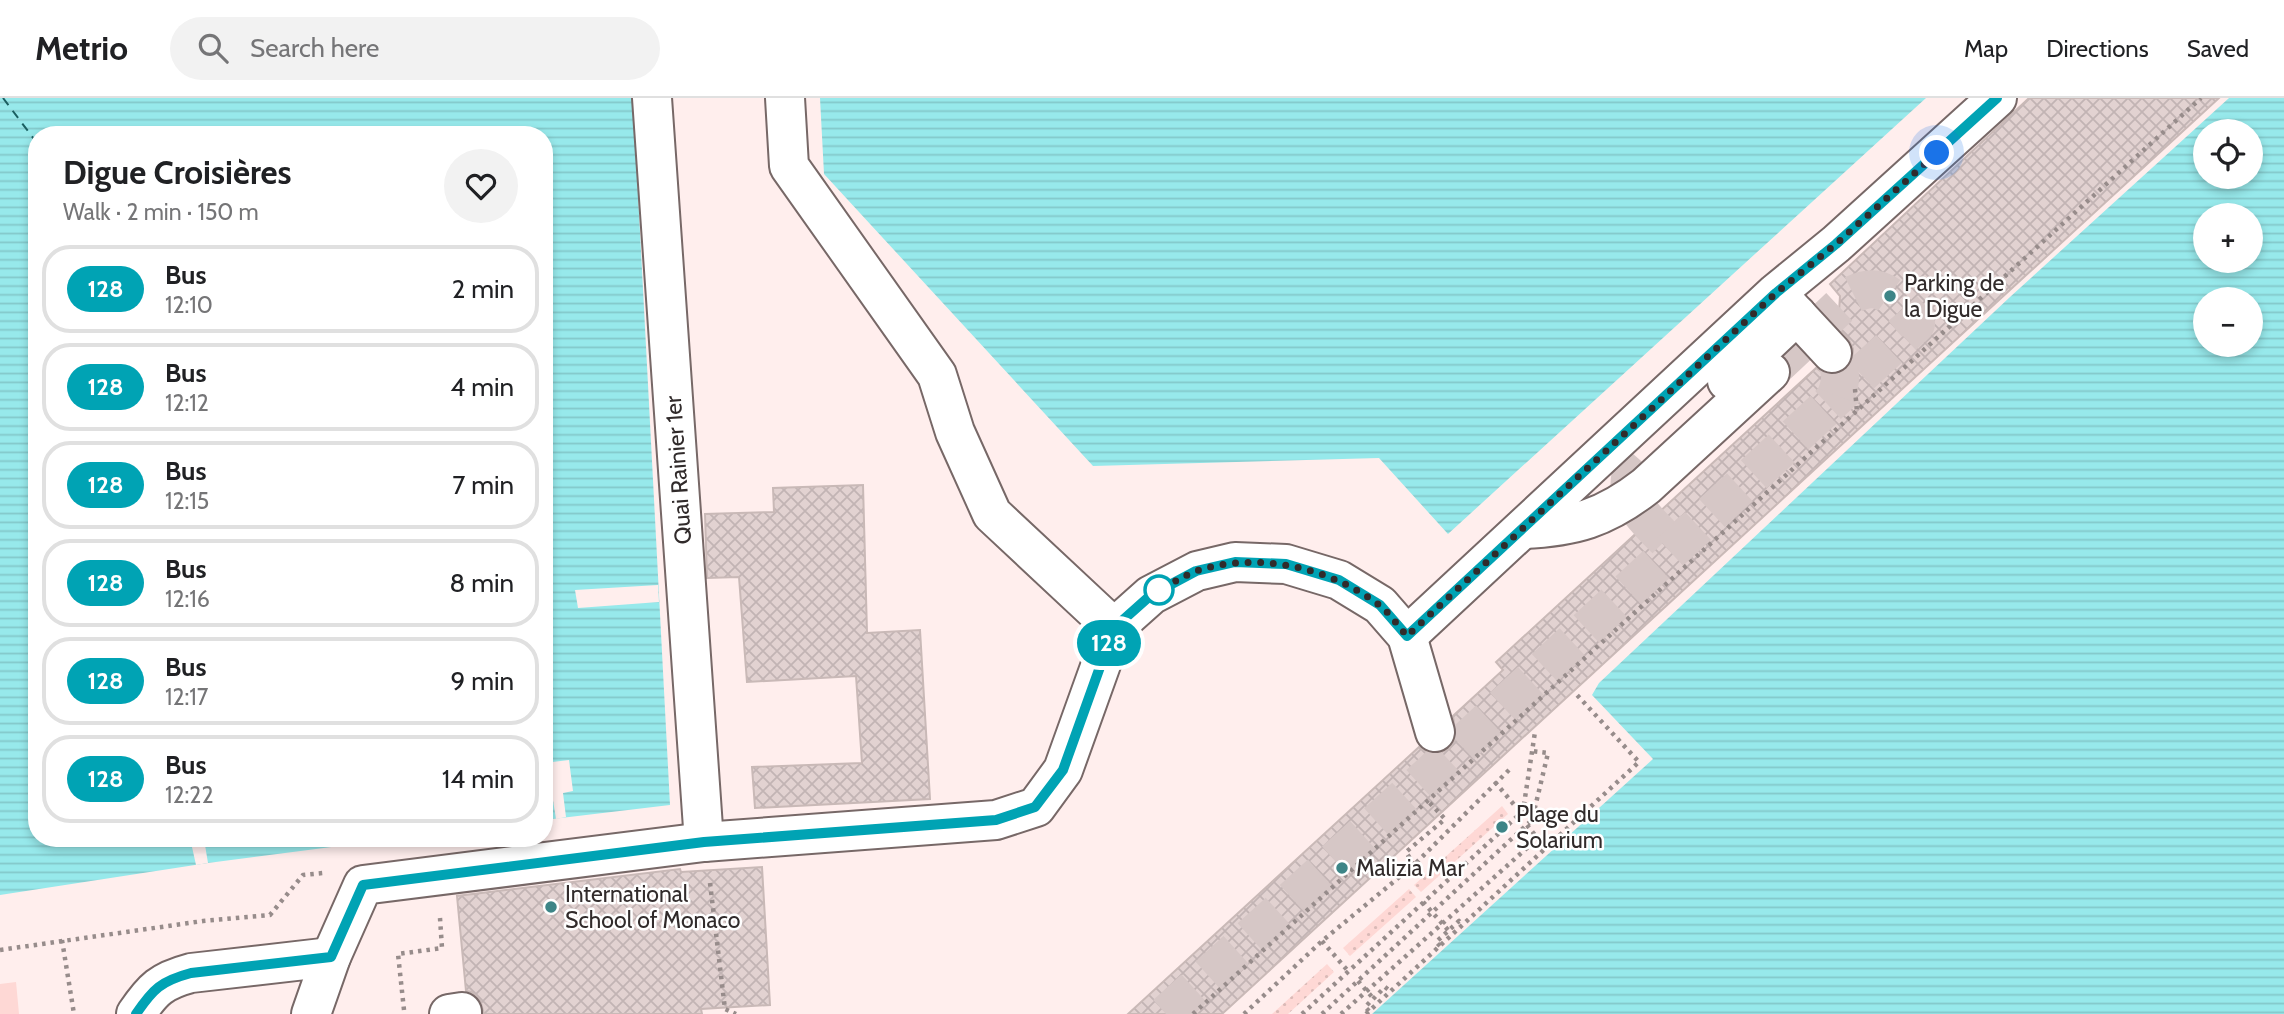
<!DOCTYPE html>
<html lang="en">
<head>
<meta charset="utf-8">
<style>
  :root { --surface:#fff; --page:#f2f2f2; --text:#202124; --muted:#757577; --line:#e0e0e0 }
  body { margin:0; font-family:Cabin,sans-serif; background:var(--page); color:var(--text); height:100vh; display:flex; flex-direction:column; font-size:26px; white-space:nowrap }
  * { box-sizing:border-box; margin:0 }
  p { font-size:23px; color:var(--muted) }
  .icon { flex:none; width:38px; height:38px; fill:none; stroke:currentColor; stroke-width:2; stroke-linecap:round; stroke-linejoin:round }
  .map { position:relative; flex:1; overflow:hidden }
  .sheet { position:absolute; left:28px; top:28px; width:525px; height:721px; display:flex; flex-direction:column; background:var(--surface); border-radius:28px; box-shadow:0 4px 10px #0003 }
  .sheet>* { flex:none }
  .badge { padding:0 14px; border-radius:23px; font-size:24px; line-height:46px }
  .buttons { position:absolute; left:2193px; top:21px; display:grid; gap:14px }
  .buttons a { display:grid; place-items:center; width:70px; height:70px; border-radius:50%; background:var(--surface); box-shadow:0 4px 10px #0003; font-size:35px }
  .you { position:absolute; width:35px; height:35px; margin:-18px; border:5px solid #fff; border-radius:50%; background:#1a73e8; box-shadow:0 0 0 10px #1a73e833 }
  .map>.badge { position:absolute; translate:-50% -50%; box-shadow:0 0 0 4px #fff }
  .round { display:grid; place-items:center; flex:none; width:74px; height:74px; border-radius:37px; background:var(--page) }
  .head { display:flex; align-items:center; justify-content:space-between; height:119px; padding:0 35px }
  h1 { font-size:33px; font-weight:700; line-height:52px }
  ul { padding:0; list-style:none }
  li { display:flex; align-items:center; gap:21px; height:88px; margin:0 14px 10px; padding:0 21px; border:4px solid var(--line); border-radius:28px }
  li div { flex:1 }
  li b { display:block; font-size:26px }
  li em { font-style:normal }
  li .badge { min-width:77px; font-weight:700; text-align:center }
  header { display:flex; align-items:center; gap:42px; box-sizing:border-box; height:98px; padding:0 35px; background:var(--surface); border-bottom:2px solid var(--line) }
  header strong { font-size:33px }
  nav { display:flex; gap:38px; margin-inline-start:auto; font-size:24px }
  .search { width:490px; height:63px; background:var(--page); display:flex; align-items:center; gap:18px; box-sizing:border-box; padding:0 24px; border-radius:38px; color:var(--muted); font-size:26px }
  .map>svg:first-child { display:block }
  .grass { fill:url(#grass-dots) }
  .garden { fill:#fed8d5 }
  .water { fill:url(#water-rules); fill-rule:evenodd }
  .pier { fill:#ffeeed }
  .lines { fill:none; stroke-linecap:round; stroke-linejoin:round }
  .ferry { stroke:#1b5f61; stroke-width:2; stroke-dasharray:9 7; stroke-linecap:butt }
  .building { fill:url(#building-cross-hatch); stroke:#c9b9b7; stroke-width:2 }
  .minor-tunnel { stroke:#d6c7c6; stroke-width:38; stroke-dasharray:38 19; stroke-linecap:butt }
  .minor-casing { stroke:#776867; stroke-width:42 }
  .path { stroke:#978c8b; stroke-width:4.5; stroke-dasharray:3.5 5; stroke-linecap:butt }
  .minor { stroke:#fff; stroke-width:38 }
  .line-casing { stroke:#fff; stroke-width:16 }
  .line { stroke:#00a3b4; stroke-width:10 }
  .walk { stroke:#312b2b; stroke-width:7; stroke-dasharray:0 12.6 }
  .poi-dot { fill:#3d8587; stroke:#fff; stroke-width:2.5 }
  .stop-dot { fill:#fff; stroke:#00a3b4; stroke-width:3.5 }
  .labels { text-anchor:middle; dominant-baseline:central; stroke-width:5; stroke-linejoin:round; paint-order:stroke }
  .poi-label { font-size:23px; fill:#312b2b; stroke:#fff; text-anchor:start }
  .street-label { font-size:23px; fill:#312b2b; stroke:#fff }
</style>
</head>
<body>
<header>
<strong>Metrio</strong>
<div class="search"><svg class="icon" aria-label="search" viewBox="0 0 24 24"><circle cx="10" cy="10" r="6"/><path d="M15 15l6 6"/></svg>Search here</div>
<nav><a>Map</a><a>Directions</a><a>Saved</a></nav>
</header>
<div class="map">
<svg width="2284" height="916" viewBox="0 0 2284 916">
  <defs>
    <pattern id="grass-dots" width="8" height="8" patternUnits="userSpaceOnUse" patternTransform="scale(1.75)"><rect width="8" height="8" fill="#fed8d5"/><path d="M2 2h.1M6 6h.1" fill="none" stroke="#dabab7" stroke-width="1.8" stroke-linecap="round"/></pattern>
    <pattern id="water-rules" width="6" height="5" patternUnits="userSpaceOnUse" patternTransform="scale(1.75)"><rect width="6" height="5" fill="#97e9eb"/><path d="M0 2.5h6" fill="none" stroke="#83c8ca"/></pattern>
    <pattern id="building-cross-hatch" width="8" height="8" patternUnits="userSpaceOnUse" patternTransform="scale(1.75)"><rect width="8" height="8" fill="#e2d2d1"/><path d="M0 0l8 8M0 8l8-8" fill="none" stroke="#c2b4b4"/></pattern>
  </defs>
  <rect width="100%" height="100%" fill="#ffeeed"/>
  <g class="grass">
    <polygon points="1502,708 1508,716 1421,794 1414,787"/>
    <polygon points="1409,791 1416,799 1350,858 1343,850"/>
    <polygon points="1327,866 1334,874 1288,916 1272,916"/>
  </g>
  <polygon class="garden" points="16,884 19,916 0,916 0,886"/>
  <g class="water">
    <polygon points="0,0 633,0 670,707 544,722 544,37 37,37 37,740 401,740 208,765 0,797"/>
    <polygon points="820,0 1926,0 1448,436 1379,360 1093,368 824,76"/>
    <path d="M2229 0H2284V916H1372L1653 661 1592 597 1599 585 2010 199ZM2250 33V79H2205V33ZM2250 117V163H2205V117ZM2205 201H2250V247H2205Z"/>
  </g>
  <g class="pier">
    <polygon points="658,487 659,504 578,510 575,492"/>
    <polygon points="569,662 573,693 563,695 566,719 556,721 552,696 544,696 544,665"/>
    <polygon points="190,740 208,740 209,746 205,747 208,765 196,767"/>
  </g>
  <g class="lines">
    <polyline class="ferry" points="3,0 37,45"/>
  </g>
  <g class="building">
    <polygon points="2029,0 2219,0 1222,916 1128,916 1419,649 1430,655 1440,655 1450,650 1456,639 1453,618 1503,572 1496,564 1816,270 1825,276 1836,276 1847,270 1853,261 1853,251 1848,240 1838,229 1840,198 1830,186"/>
    <polygon points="863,387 867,535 920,532 930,701 755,710 752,669 862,665 856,578 747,584 739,479 707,480 705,416 774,414 773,390"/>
    <polygon points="762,769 770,907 701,911 702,916 484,916 480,902 472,894 466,893 457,798 680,771 681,774"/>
  </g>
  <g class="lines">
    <g class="minor-tunnel">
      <path d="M1770 274 1852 197C1884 180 1896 204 1916 226L1828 307"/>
      <path d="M1640 362C1610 396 1652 426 1674 450L1694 431"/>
      <path d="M1166 916 1429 677 1834 302C1842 283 1843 273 1832 255"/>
    </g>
    <g class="minor-casing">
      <g id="minor">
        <polyline points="652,0 704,744"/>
        <polyline points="785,0 789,68 937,277 955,334 992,416 1114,530"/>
        <polyline points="1780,199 1832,255"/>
        <polyline points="1727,283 1797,217"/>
        <path d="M1523 431C1574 429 1605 420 1646 388L1770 274"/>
        <polyline points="1407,538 1776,195 1836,146 1997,0"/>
        <path d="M136 916C153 891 161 883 191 875L331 859"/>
        <polyline points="311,916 331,859 363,787 704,744 996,722 1036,709 1063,672 1114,530 1151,497 1197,473 1235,464 1286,466 1339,482 1380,507 1407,538 1435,634"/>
        <polyline points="449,916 462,914 462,916"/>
      </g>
    </g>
    <g class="path">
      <polyline points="1855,291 1857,314"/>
      <polyline points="1495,684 1516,709 1523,713"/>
      <polyline points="1527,727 1545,750"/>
      <polyline points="1414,767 1406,754 1445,721 1428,703"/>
      <polyline points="710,785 725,911 736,916"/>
      <polyline points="1423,804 1448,832"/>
      <polyline points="62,842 74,916"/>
      <polyline points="1322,843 1348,873"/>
      <polyline points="1440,848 1436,844 1459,823 1462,827"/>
      <polyline points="0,852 203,823 270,817 303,777 323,775"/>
      <polyline points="1358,883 1373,900"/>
      <polyline points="404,912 398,856 442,850 440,820"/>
      <polyline points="1369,913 1365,909 1385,889 1390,893"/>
      <polyline points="1193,916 2201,0"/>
      <polyline points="1244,916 1322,843 1414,767 1511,670"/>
      <polyline points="1302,916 1523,713 1535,634"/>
      <polyline points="1322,916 1532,722 1548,655 1532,653"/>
      <polyline points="1341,916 1537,741"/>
      <polyline points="1366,916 1639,664 1577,597"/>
    </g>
    <use href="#minor" class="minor"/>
  </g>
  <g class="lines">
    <g class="line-casing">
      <path id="line" d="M136 916C153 891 161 883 191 875L331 859 363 787 704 744 996 722 1035 709 1063 672 1114 530 1151 497 1196 473 1235 464 1286 466 1339 482 1380 507 1407 538 1776 195 1836 146 1997 0"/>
    </g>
    <use href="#line" class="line"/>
    <path class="walk" d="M1159 492 1151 497C1166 489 1182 478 1199 472 1259 454 1328 469 1378 506 1389 514 1398 528 1407 538L1776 195 1836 146 1937 55"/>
  </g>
  <g class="poi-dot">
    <circle cx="1890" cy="198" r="7"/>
    <circle cx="1502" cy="729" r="7"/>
    <circle cx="1342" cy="770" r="7"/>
    <circle cx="551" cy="809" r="7"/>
  </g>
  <circle class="stop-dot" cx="1159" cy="492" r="14"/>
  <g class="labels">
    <g class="poi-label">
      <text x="1904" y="185">Parking de<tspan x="1904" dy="26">la Digue</tspan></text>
      <text x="1516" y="716">Plage du<tspan x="1516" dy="26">Solarium</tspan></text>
      <text x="1356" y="770">Malizia Mar</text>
      <text x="565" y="796">International<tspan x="565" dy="26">School of Monaco</tspan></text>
    </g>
    <g class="street-label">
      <text transform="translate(678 372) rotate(-94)">Quai Rainier 1er</text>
    </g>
  </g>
</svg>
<div class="buttons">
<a><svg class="icon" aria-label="locate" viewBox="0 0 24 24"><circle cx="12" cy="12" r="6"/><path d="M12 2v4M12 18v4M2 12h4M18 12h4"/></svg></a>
<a>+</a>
<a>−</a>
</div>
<div class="you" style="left:1937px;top:55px"></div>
<b class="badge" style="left:1109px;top:545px;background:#00a3b4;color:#fff">128</b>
<section class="sheet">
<div class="head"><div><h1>Digue Croisières</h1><p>Walk · 2 min · 150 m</p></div><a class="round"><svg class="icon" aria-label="heart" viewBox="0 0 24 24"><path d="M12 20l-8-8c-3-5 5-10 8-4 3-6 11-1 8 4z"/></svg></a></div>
<ul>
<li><span class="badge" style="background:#00a3b4;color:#fff">128</span><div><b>Bus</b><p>12:10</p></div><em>2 min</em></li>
<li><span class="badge" style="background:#00a3b4;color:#fff">128</span><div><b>Bus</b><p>12:12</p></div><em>4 min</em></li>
<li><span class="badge" style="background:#00a3b4;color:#fff">128</span><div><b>Bus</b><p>12:15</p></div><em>7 min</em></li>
<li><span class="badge" style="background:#00a3b4;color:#fff">128</span><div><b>Bus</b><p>12:16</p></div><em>8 min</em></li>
<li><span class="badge" style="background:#00a3b4;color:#fff">128</span><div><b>Bus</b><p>12:17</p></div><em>9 min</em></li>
<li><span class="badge" style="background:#00a3b4;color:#fff">128</span><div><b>Bus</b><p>12:22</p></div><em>14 min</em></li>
</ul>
</section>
</div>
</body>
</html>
